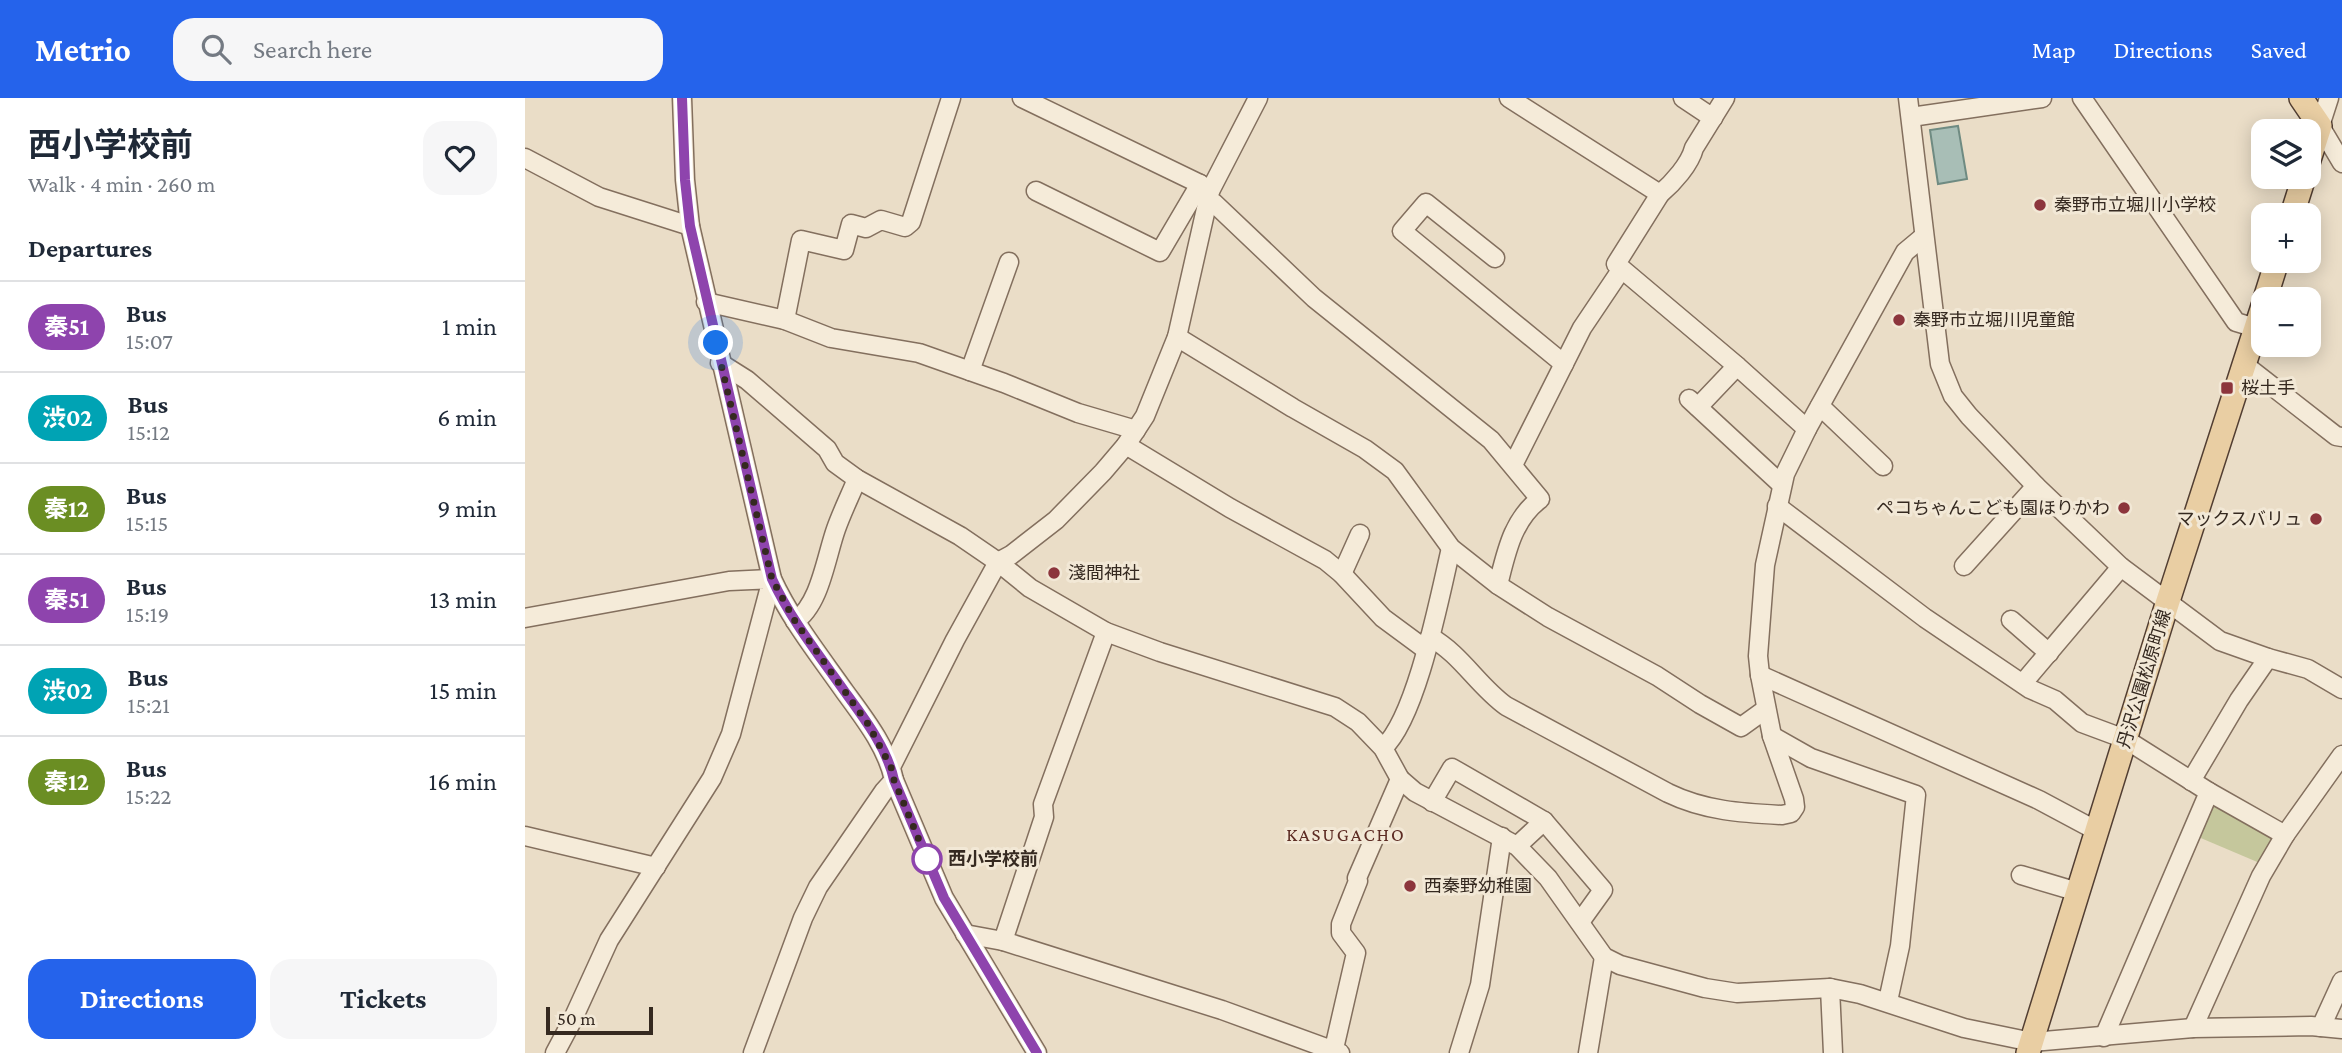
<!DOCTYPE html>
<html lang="en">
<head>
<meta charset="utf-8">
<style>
  :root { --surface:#fff; --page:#f6f6f7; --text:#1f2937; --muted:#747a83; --line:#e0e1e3; --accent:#2563eb }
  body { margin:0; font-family:"Crimson Pro","Noto Sans JP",serif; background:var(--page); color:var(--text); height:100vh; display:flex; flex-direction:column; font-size:26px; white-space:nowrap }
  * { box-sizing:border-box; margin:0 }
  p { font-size:23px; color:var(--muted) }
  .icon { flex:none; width:38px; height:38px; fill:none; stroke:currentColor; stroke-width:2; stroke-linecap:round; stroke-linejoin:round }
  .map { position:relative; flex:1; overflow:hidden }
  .side { display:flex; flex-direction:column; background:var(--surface); width:525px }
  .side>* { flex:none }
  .badge { padding:0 14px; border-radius:23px; font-size:24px; line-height:46px }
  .buttons { position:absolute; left:1726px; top:21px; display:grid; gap:14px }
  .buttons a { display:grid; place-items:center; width:70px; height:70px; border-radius:14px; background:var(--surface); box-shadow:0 4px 18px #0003; font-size:35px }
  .scale { position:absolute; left:21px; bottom:18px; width:107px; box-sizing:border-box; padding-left:7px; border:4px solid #352920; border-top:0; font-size:19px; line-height:24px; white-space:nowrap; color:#352920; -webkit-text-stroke:5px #f2e8d6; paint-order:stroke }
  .you { position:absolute; width:35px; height:35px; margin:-18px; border:5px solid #fff; border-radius:50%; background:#1a73e8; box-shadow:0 0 0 10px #1a73e833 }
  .map>.badge { position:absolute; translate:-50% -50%; box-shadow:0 0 0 4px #fff }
  h2 { padding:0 28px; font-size:26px; line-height:63px }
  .round { display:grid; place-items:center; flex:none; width:74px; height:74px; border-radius:21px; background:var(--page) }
  .headline { display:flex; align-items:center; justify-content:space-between; height:119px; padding:0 28px }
  h1 { font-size:33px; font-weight:700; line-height:52px }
  .button { display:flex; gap:14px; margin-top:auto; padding:14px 28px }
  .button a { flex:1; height:80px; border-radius:21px; background:var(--accent); color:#fff; font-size:28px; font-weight:700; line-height:80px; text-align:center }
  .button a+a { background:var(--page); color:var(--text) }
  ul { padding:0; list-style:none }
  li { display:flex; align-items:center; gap:21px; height:91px; padding:0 28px; border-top:2px solid var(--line) }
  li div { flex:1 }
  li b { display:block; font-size:26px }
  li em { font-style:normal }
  li .badge { min-width:77px; font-weight:700; text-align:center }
  header { display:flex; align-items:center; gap:42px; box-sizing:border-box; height:98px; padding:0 35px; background:var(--accent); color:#fff }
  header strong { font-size:33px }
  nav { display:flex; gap:38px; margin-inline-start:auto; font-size:24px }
  .search { width:490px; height:63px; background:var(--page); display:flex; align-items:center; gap:18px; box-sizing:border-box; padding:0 24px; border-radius:21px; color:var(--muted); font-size:26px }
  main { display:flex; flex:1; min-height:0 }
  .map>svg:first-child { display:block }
  .green { fill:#c5c79c }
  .water { fill:#a8beb6; stroke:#6f8b82; stroke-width:2 }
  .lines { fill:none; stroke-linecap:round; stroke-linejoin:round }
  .minor-casing { stroke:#836f5e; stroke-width:21 }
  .major-casing { stroke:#523e32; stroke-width:26 }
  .minor { stroke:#f5ebd9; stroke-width:18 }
  .major { stroke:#e9cea3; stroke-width:23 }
  .line-casing { stroke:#fff; stroke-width:16 }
  .line { stroke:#8e44ad; stroke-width:10 }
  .walk { stroke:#352920; stroke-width:7; stroke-dasharray:0 12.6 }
  .poi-dot { fill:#8c353c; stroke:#f2e8d6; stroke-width:2.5 }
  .stop-dot { fill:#fff; stroke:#8e44ad; stroke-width:3.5 }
  .labels { text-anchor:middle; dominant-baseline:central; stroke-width:6; stroke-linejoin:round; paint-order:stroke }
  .poi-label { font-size:18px; fill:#352920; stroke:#f2e8d6; text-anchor:start }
  .street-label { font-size:18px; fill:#352920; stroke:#f2e8d6 }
  .stop-label { font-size:18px; font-weight:bold; fill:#352920; stroke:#f2e8d6; text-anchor:start }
  .neighbourhood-label { font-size:19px; letter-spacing:2px; fill:#5d2c24; stroke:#f2e8d6 }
</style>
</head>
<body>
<header>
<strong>Metrio</strong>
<div class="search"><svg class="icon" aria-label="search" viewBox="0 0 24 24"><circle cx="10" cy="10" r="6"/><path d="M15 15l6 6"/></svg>Search here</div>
<nav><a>Map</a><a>Directions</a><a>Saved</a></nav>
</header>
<main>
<section class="side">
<div class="headline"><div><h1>西小学校前</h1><p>Walk · 4 min · 260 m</p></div><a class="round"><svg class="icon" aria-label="heart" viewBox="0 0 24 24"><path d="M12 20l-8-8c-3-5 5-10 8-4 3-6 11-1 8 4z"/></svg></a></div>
<h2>Departures</h2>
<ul>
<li><span class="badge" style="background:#8e44ad;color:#fff">秦51</span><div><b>Bus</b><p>15:07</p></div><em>1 min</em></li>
<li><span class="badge" style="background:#00a3b4;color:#fff">渋02</span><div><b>Bus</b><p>15:12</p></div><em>6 min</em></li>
<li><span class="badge" style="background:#6b8e23;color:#fff">秦12</span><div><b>Bus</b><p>15:15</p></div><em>9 min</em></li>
<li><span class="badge" style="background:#8e44ad;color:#fff">秦51</span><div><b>Bus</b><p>15:19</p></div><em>13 min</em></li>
<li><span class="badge" style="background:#00a3b4;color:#fff">渋02</span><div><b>Bus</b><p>15:21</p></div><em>15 min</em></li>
<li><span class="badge" style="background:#6b8e23;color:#fff">秦12</span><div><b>Bus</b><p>15:22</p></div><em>16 min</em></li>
</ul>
<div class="button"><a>Directions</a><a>Tickets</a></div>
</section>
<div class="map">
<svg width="1817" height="955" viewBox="0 0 1817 955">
  <rect width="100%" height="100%" fill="#eaddc7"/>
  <polygon class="green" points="1685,705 1750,736 1737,766 1671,738"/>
  <polygon class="water" points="1433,28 1442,81 1413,86 1405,32"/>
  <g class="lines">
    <g class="minor-casing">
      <g id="minor">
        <path d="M157 0 160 82 165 128 247 481C266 522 294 557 320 594 339 620 362 649 369 682L419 800 512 955"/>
        <polyline points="497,0 675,86 685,93"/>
        <polyline points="984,0 1135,96"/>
        <polyline points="1158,0 1188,20"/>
        <path d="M1200 0 1169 50C1165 66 1148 85 1135 96L1091 166 1212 268 1282 331"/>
        <polyline points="1383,0 1415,266 1428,298 1444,318 1511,388 1596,469 1695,543 1743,560 1783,571 1817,591"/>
        <polyline points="1557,0 1711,224 1731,230"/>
        <polyline points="1804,0 1795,28 1817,65"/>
        <polyline points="1386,19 1517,0"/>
        <polyline points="0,60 74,99 165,128"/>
        <polyline points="511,93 635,154 675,86"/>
        <path d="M683 102 689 105 789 200 966 342 1015 401C987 422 981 456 973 487"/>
        <polyline points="970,160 901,105 877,133 1039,266"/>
        <polyline points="181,204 260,222 306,240 394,255 479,285 553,315 611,332"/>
        <polyline points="260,222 276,142 319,152 326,126 341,130 356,122 380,129 386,124 426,0"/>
        <polyline points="652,239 768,310 840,351 870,373 926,450 973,487 1023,519 1132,578 1175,606 1216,629 1241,611"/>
        <polyline points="195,265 222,282 302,351 310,365 332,381 435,438 473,464 505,490 581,534 635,554 810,609 833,624 858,650 875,681 890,694 992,748 1023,780 1079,859 1095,867 1180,890 1212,895 1305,890 1335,896 1439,930 1507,944 1668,930 1786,928 1817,931"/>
        <polyline points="1720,267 1811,338 1817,339"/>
        <polyline points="445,273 484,164"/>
        <polyline points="1164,301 1257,387"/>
        <polyline points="1295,308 1358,368"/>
        <polyline points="1173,309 1212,268"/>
        <polyline points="601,347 705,410 800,462 817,476 858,520 900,551"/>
        <polyline points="988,367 1057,230 1096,172"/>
        <polyline points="1252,408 1400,520 1505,591 1530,602 1557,625 1600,641 1684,694 1760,737"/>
        <polyline points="1439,468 1511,388"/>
        <polyline points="817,476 835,436"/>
        <polyline points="0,520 204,483 247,481 206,636 187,680 84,842 47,923 30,955"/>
        <polyline points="1486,522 1524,555"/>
        <path d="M270 523C295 507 301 459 311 431 317 414 325 398 332 381"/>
        <path d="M905 539C936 556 953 588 981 608L1143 695C1180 713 1217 715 1257 717L1266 715 1270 709 1269 701 1247 638 1235 577 1233 558 1240 467 1260 376 1282 331 1380 154 1398 139"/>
        <polyline points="1235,577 1514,702 1572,733"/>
        <polyline points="1498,585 1596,469"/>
        <polyline points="1247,638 1286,660 1391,697 1375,848 1363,903"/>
        <path d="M858 650C892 619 915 497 926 450"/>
        <polyline points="366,669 430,542 473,464 486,457 531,422 578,374 601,347 620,318 652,239 685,93 733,0"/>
        <polyline points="1666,683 1714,602 1743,560"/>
        <polyline points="907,704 927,670 1019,723 1078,792 1055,824"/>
        <polyline points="0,738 131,769"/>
        <polyline points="992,748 1019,723"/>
        <polyline points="1496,777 1553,794"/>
        <polyline points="440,836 478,843 697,912 815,955"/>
        <polyline points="478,843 519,719 518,706 581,534"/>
        <polyline points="1305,890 1308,955"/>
        <polyline points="1796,929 1817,883"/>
        <polyline points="1668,930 1736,778 1760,737 1817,657"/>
        <polyline points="1579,939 1684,694"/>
        <polyline points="228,955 278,820 293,789 359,693 369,682"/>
        <polyline points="808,955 831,855 816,835 816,826 833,783 832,780 875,681"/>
        <polyline points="934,955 955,887 977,739"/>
        <polyline points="1063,955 1079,859"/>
      </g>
    </g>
    <g class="major-casing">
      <g id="major">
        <polyline points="1776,0 1795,28 1783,65"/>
        <polyline points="1767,117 1779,79"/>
        <polyline points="1740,201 1752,163"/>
        <polyline points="1503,955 1643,503 1738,208"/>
      </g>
    </g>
    <use href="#minor" class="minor"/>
    <use href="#major" class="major"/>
  </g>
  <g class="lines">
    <g class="line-casing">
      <path id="line" d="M157 0 160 82 165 128 247 481C266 522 294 557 320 594 339 620 362 650 369 682L419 800 512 955"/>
    </g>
    <use href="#line" class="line"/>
    <polyline class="walk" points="191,245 247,481 270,523 343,626 366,669 369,682 402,761"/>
  </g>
  <g class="poi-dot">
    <circle cx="1515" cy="107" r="7"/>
    <circle cx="1374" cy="222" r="7"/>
    <rect x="1695" y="283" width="14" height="14" rx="3.5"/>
    <circle cx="1599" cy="410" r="7"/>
    <circle cx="1791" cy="421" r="7"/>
    <circle cx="529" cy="475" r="7"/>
    <circle cx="885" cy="788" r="7"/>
  </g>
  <circle class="stop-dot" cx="402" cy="761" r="14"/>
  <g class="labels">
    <g class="poi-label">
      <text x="1529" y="107">秦野市立堀川小学校</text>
      <text x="1388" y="222">秦野市立堀川児童館</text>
      <text x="1716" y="290">桜土手</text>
      <text x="1585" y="410" text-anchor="end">ペコちゃんこども園ほりかわ</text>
      <text x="1777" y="421" text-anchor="end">マックスバリュ</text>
      <text x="543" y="475">淺間神社</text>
      <text x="899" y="788">西秦野幼稚園</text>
    </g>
    <g class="street-label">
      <text transform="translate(1619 581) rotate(-73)">丹沢公園松原町線</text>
    </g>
    <g class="stop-label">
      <text x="423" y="761">西小学校前</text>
    </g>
    <g class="neighbourhood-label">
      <text x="821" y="736">KASUGACHO</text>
    </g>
  </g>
</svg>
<div class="buttons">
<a><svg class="icon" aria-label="layers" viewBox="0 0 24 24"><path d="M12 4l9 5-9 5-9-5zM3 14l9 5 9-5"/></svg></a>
<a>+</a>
<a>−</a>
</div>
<div class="scale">50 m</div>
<div class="you" style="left:191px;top:245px"></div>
</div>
</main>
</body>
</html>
